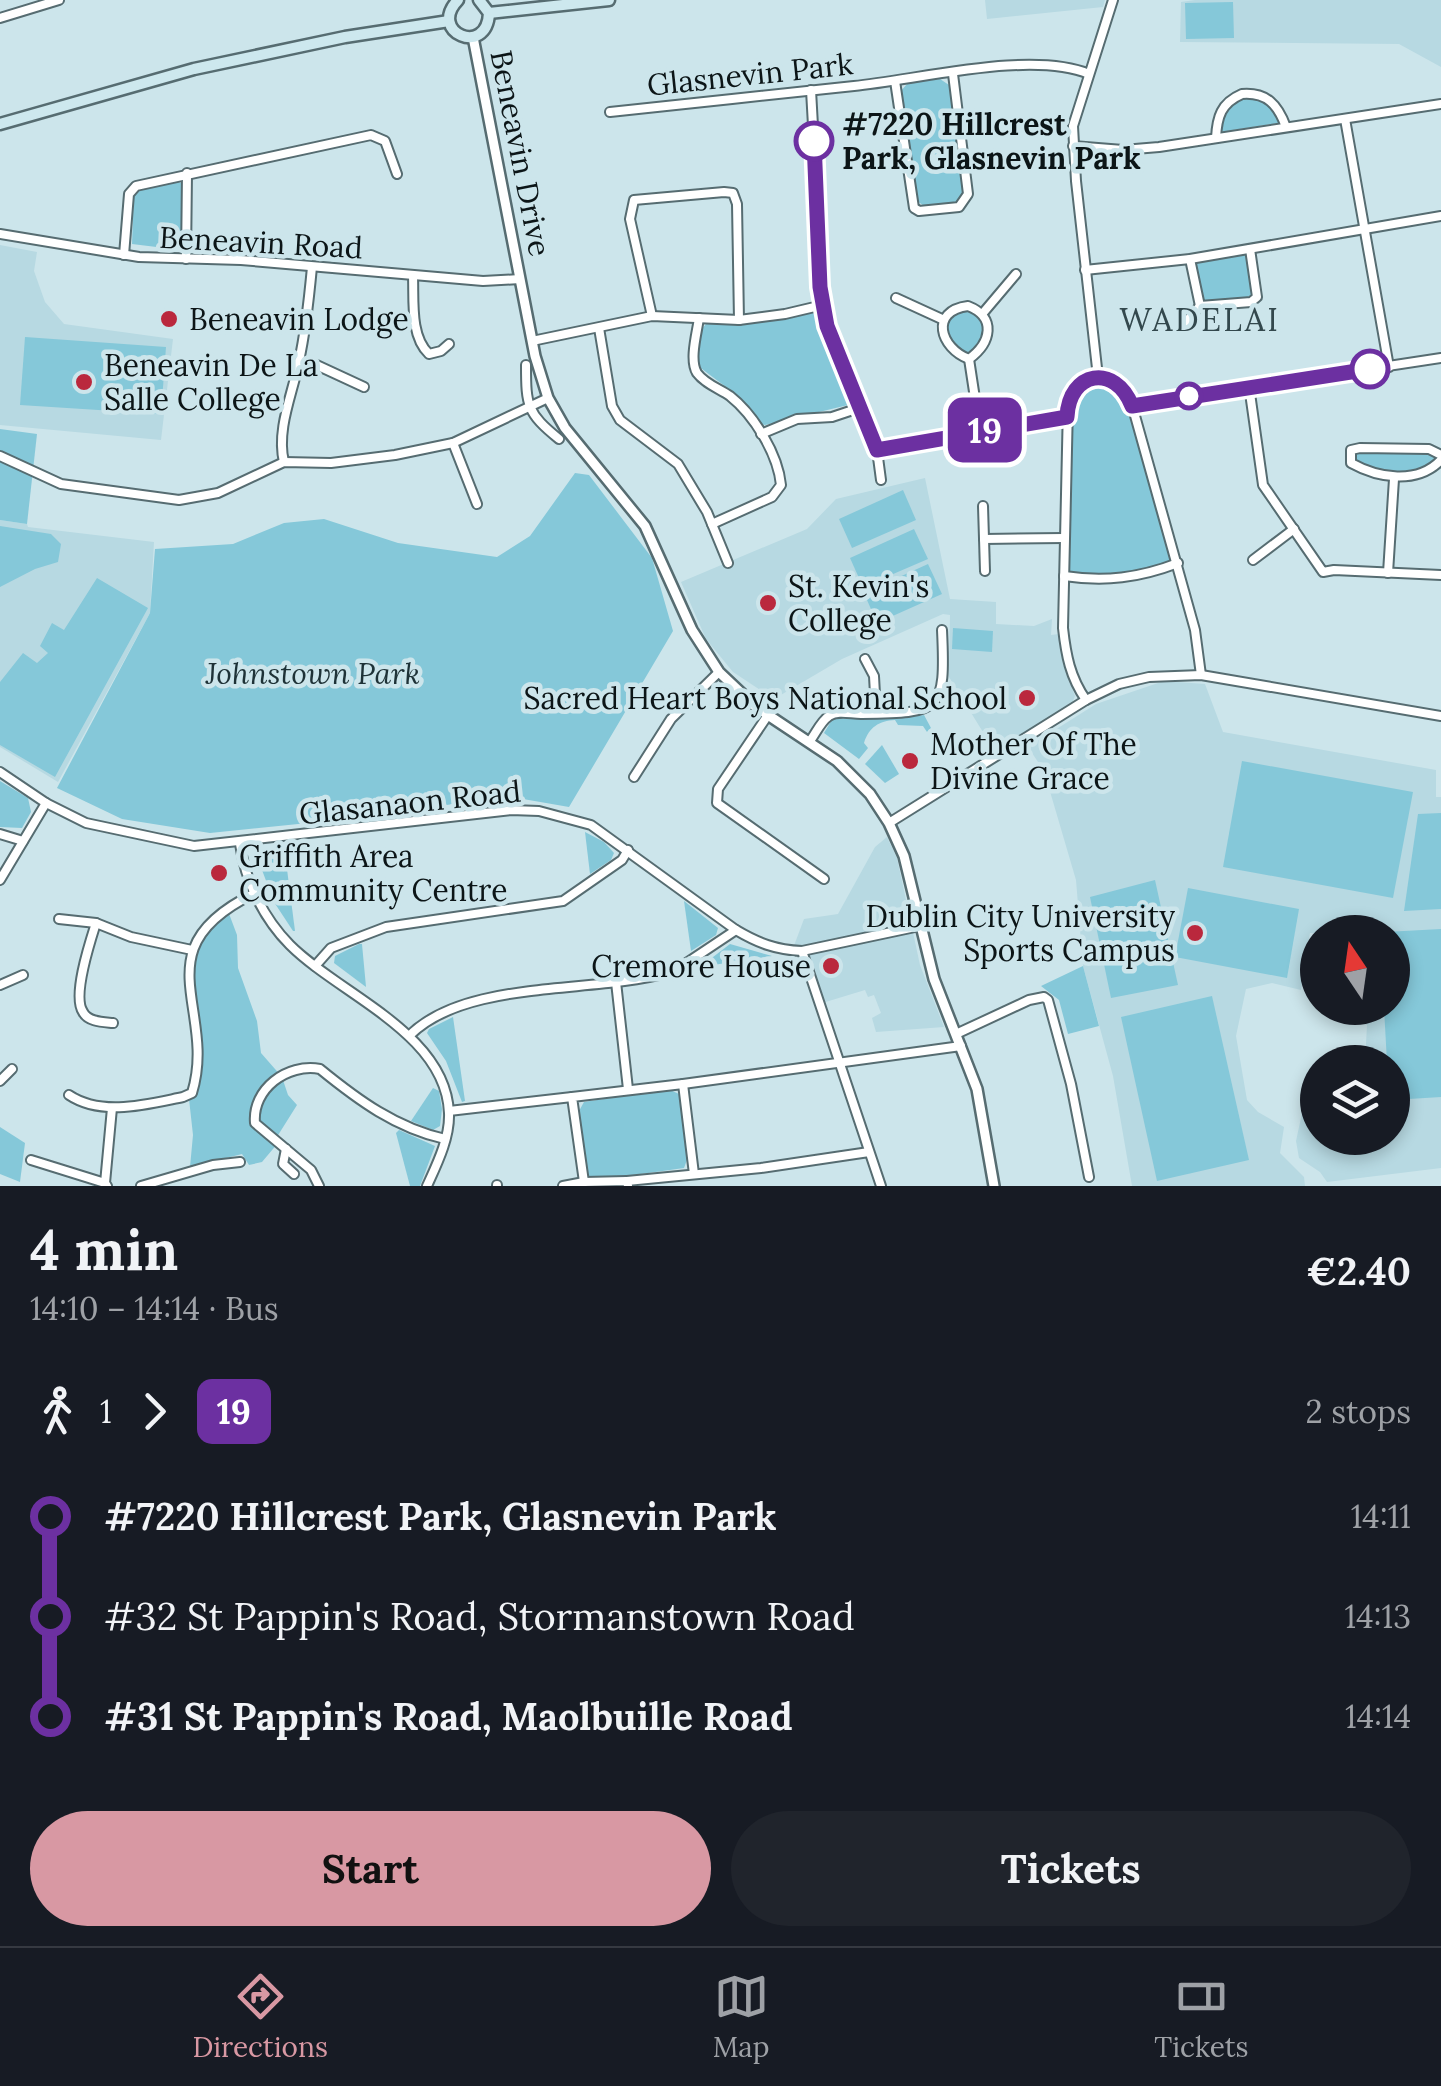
<!DOCTYPE html>
<html lang="en">
<head>
<meta charset="utf-8">
<style>
  :root { --surface:#171b24; --page:#20242c; --text:#f1f3f6; --muted:#9ea1a6; --line:#363941; --accent:#d898a3 }
  body { margin:0; font-family:Lora,serif; background:var(--page); color:var(--text); height:100vh; display:flex; flex-direction:column; font-size:38px; white-space:nowrap }
  * { box-sizing:border-box; margin:0 }
  p { font-size:32px; color:var(--muted) }
  .icon { flex:none; width:55px; height:55px; fill:none; stroke:currentColor; stroke-width:2; stroke-linecap:round; stroke-linejoin:round }
  .map { position:relative; height:1186px; overflow:hidden }
  .details { display:flex; flex-direction:column; background:var(--surface); flex:1 }
  .details>* { flex:none }
  .badge { padding:0 20px; border-radius:15px; font-size:35px; line-height:65px }
  .needle { width:65px; rotate:347deg }
  .fabs { position:absolute; left:1300px; top:915px; display:grid; gap:20px }
  .fabs a { display:grid; place-items:center; width:110px; height:110px; border-radius:50%; background:var(--surface); box-shadow:0 5px 15px #0003; font-size:50px }
  .map>.badge { position:absolute; translate:-50% -50%; box-shadow:0 0 0 5px #fff }
  .legs { display:flex; align-items:center; gap:15px; height:110px; padding:0 30px; font-size:32px }
  .legs p { margin-inline-start:auto }
  .overview { display:flex; align-items:center; justify-content:space-between; height:170px; padding:0 30px }
  h1 { font-size:55px; font-weight:800; line-height:75px }
  .action { display:flex; gap:20px; margin-top:auto; padding:20px 30px }
  .action a { flex:1; height:115px; border-radius:60px; background:var(--accent); color:#111; font-size:40px; font-weight:800; line-height:115px; text-align:center }
  .action a+a { background:var(--page); color:var(--text) }
  ul { padding:0 30px; list-style:none }
  li { display:flex; align-items:center; gap:35px; height:100px; font-size:38px }
  li i { display:grid; place-items:center; width:15px; height:100%; margin:0 12px; background:currentColor }
  li i::after { content:''; width:25px; height:25px; margin:-12px; border:8px solid; border-radius:50%; background:var(--surface) }
  li p { margin-inline-start:auto }
  li:first-child i { background:linear-gradient(#0000 50%,currentColor 0) }
  li:last-child i { background:linear-gradient(currentColor 50%,#0000 0) }
  .tab-bar { display:flex; justify-content:space-around; align-items:center; height:140px; border-top:2px solid var(--line); background:var(--surface); font-size:28px; color:var(--muted) }
  .tab-bar a { display:grid; justify-items:center; gap:5px }
  .tab-bar .current { color:var(--accent) }
  .map>svg:first-child { display:block }
  .built { fill:#b7d9e2 }
  .green { fill:#85c8d9 }
  .lines { fill:none; stroke-linecap:round; stroke-linejoin:round }
  .minor-casing { stroke:#566c71; stroke-width:12 }
  .tertiary-casing { stroke:#566c71; stroke-width:14 }
  .secondary-casing { stroke:#566c71; stroke-width:15 }
  .minor { stroke:#fff; stroke-width:8 }
  .tertiary { stroke:#fff; stroke-width:9 }
  .secondary { stroke:#cde8ee; stroke-width:10 }
  .line-1-casing { stroke:#fff; stroke-width:22 }
  .line-1 { stroke:#6c30a1; stroke-width:15 }
  .stop-1-dot { fill:#fff; stroke:#6c30a1; stroke-width:5 }
  .poi-dot { fill:#ba283d; stroke:#cce5eb; stroke-width:4 }
  .labels { text-anchor:middle; dominant-baseline:central; stroke-width:9; stroke-linejoin:round; paint-order:stroke }
  .street-label { font-size:30px; fill:#0c1517; stroke:#cce5eb }
  .stop-label { font-size:30px; font-weight:bold; fill:#0c1517; stroke:#cce5eb; text-anchor:start }
  .poi-label { font-size:30px; fill:#0c1517; stroke:#cce5eb; text-anchor:start }
  .park-label { font-size:30px; font-style:italic; fill:#1e3237; stroke:#cce5eb }
  .neighbourhood-label { font-size:32px; letter-spacing:2.5px; fill:#33484d; stroke:#cce5eb }
</style>
</head>
<body>
<div class="map">
<svg width="1441" height="1186" viewBox="0 0 1441 1186">
  <rect width="100%" height="100%" fill="#cce5eb"/>
  <g class="built">
    <polygon points="985,0 1105,0 1103,7 987,19"/>
    <polygon points="1195,0 1441,0 1441,67 1399,44 1180,42 1181,2"/>
    <polygon points="0,245 37,252 34,271 45,302 64,324 173,339 161,440 0,425"/>
    <polygon points="925,478 950,599 996,602 996,624 1034,626 1052,619 1051,635 1059,634 1063,664 1075,696 1072,703 994,750 949,677 950,615 943,614 842,659 774,699 733,672 706,639 681,582 807,529 836,499"/>
    <polygon points="0,520 27,524 28,527 154,542 150,613 58,782 0,747"/>
    <polygon points="1164,681 1205,684 1223,732 1436,770 1436,797 1441,797 1441,1168 1327,1182 1320,1172 1299,1158 1296,1141 1310,1076 1317,1076 1318,1138 1392,1138 1392,1062 1365,1062 1367,1025 1340,1008 1392,1008 1392,932 1310,933 1301,990 1272,983 1246,989 1236,1036 1247,1100 1258,1112 1284,1127 1280,1153 1304,1177 1305,1186 1132,1186 1113,1076 1083,966 1076,880 1044,771 1028,747 1096,704"/>
    <polygon points="887,837 897,858 920,965 944,1027 876,1032 872,1018 881,1013 874,995 868,997 865,990 819,1004 802,952 792,951 804,919 838,914 875,847"/>
  </g>
  <g class="green">
    <polygon points="1233,2 1234,38 1186,39 1185,3"/>
    <polygon points="940,79 949,85 964,194 957,203 924,206 916,200 900,92 908,83"/>
    <polygon points="1255,98 1275,110 1279,123 1221,132 1224,110 1241,99"/>
    <polygon points="173,180 184,184 184,230 181,250 132,244 134,190"/>
    <polygon points="1247,251 1252,294 1246,298 1206,304 1201,302 1195,260"/>
    <path d="M968 309 980 315 987 332C969 359 967 360 945 335 947 319 951 313 968 309Z"/>
    <polygon points="808,311 815,313 824,324 831,350 852,397 848,405 765,425 758,423 738,396 698,366 701,330 706,324"/>
    <polygon points="25,337 166,347 161,414 20,405"/>
    <path d="M1095 384 1114 387 1124 397 1172 560C1149 575 1092 584 1067 569L1071 413 1079 394Z"/>
    <polygon points="0,429 37,434 27,524 0,520"/>
    <polygon points="1439,450 1441,462 1394,475 1351,461 1350,452"/>
    <polygon points="575,473 589,475 652,558 673,631 569,807 523,799 481,800 357,818 210,833 122,819 57,788 150,613 155,549 233,544 284,523 324,519 398,543 497,557 530,536"/>
    <polygon points="903,490 916,520 852,548 839,519"/>
    <polygon points="0,526 51,534 61,544 58,562 35,569 0,587"/>
    <polygon points="914,529 928,559 863,587 850,558"/>
    <polygon points="928,564 942,594 877,623 864,593"/>
    <polygon points="97,578 148,608 55,777 0,745 0,682 23,653 37,663 48,653 40,646 52,623 64,630"/>
    <polygon points="953,628 993,631 992,652 952,649"/>
    <path d="M924 715 931 728 927 732 923 726 898 725 895 720C879 721 869 727 864 743L868 748 859 759 824 733 833 718 896 719Z"/>
    <polygon points="882,745 899,774 885,783 865,764"/>
    <polygon points="1242,761 1413,792 1393,898 1223,867"/>
    <polygon points="0,781 28,798 31,812 22,828 0,827"/>
    <polygon points="1441,813 1441,909 1404,911 1418,814"/>
    <polygon points="585,832 604,842 614,853 611,860 590,874"/>
    <polygon points="284,846 295,931 293,931 274,902 256,854 258,849"/>
    <polygon points="1155,880 1178,985 1111,998 1090,897"/>
    <polygon points="1188,888 1299,909 1287,978 1175,957"/>
    <polygon points="684,901 718,928 716,935 691,951"/>
    <path d="M228 911 237 935 238 968 257 1021 261 1053 282 1077 288 1095 297 1105 275 1140 278 1143 262 1162 249 1165 242 1154 190 1167 193 1135 189 1099C218 1076 181 983 197 946 203 931 216 922 228 911Z"/>
    <polygon points="1441,929 1441,1097 1393,1100 1392,1062 1387,1062 1384,1008 1392,1008 1392,932 1385,932"/>
    <polygon points="359,944 362,944 366,987 334,963 335,956"/>
    <polygon points="730,944 772,956 700,967"/>
    <polygon points="1083,966 1099,1026 1068,1034 1059,1000 1041,986"/>
    <polygon points="1212,996 1249,1160 1157,1181 1121,1017"/>
    <polygon points="453,1017 465,1101 462,1102 446,1061 427,1033 429,1029"/>
    <polygon points="433,1088 439,1091 442,1109 440,1126 433,1130 411,1121"/>
    <polygon points="668,1089 679,1094 682,1101 688,1157 684,1168 598,1180 587,1175 579,1111 584,1102"/>
    <polygon points="0,1127 25,1143 20,1182 0,1174"/>
    <polygon points="399,1130 435,1146 420,1186 410,1186 396,1133"/>
  </g>
  <g class="lines">
    <g class="minor-casing">
      <g id="minor">
        <polyline points="0,18 59,0"/>
        <polyline points="895,81 914,208 919,211 959,207 968,194 953,74"/>
        <polyline points="811,90 823,305 835,349 877,450 881,480"/>
        <path d="M610 112C691 103 773 95 854 86 917 80 1031 50 1089 74"/>
        <polyline points="1345,119 1389,367"/>
        <path d="M1216 138C1217 117 1221 103 1242 94 1267 92 1278 105 1286 127"/>
        <polyline points="1073,146 1123,150 1159,147 1441,104"/>
        <polyline points="0,234 139,257 241,260 483,281 520,279"/>
        <polyline points="124,255 129,194 136,186 371,135 385,141 397,174"/>
        <polyline points="186,259 187,173"/>
        <polyline points="1190,259 1200,306 1251,302 1257,297 1250,249"/>
        <polyline points="1085,270 1190,259 1441,216"/>
        <path d="M413 276C414 301 410 336 429 354L441 351 449 344"/>
        <polyline points="896,298 944,320"/>
        <path d="M968 306C997 317 991 343 969 359 940 348 929 311 968 306Z"/>
        <polyline points="983,313 1016,274"/>
        <polyline points="652,316 630,219 634,200 724,192 733,193 737,204 739,320"/>
        <path d="M699 318C697 333 689 360 697 373 705 384 720 389 730 396 754 415 778 454 781 485L772 497 712 524"/>
        <polyline points="1185,323 1200,306"/>
        <polyline points="599,328 612,406 620,420 678,464 707,512 728,563"/>
        <polyline points="532,341 652,316 739,320 785,314 823,305"/>
        <polyline points="969,359 980,431"/>
        <polyline points="299,362 310,362 364,387"/>
        <path d="M526 365C526 406 527 413 559 439"/>
        <polyline points="1098,377 1076,181 1073,126 1113,0"/>
        <polyline points="1249,386 1263,485 1323,572 1334,570 1441,575"/>
        <polyline points="1132,405 1441,358"/>
        <polyline points="761,434 797,419 832,417 859,408"/>
        <polyline points="453,443 477,504"/>
        <polyline points="877,450 1067,417"/>
        <path d="M1441 455 1429 449 1360 448 1351 450V463C1378 478 1417 485 1441 460"/>
        <polyline points="0,456 61,484 179,500 218,493 284,462 331,463 395,455 453,443 548,398"/>
        <path d="M284 462C276 429 293 393 299 361 306 330 309 299 312 267"/>
        <polyline points="983,506 985,571"/>
        <polyline points="984,539 1064,538"/>
        <polyline points="1253,560 1294,529"/>
        <polyline points="1388,573 1394,479"/>
        <path d="M1064 576C1105 582 1139 578 1178 563"/>
        <polyline points="865,659 874,676 876,713"/>
        <path d="M1086 700C1070 677 1066 655 1063 628L1068 405C1082 368 1118 370 1132 405L1195 630 1201 675"/>
        <polyline points="768,715 718,789 717,803 824,879"/>
        <path d="M810 741C816 733 821 721 829 716 838 710 850 714 861 714 941 713 946 713 942 630"/>
        <path d="M0 772 46 803 86 823 194 846 511 810 539 811 591 825 736 930C758 943 776 950 802 951L920 926"/>
        <polyline points="634,777 671,719 719,672"/>
        <polyline points="889,823 1086,700 1119,684 1149,677 1201,675 1441,716"/>
        <polyline points="0,834 23,841"/>
        <path d="M240 844C245 881 264 919 290 945 340 995 446 1033 449 1113 450 1138 437 1164 427 1186"/>
        <polyline points="0,880 46,803"/>
        <polyline points="59,919 96,923 131,937 192,950"/>
        <path d="M96 923C90 942 72 996 83 1012 88 1022 103 1022 113 1023"/>
        <polyline points="802,951 881,1186"/>
        <polyline points="315,966 331,948 386,927 563,901 622,860 628,850"/>
        <polyline points="616,982 628,1089"/>
        <polyline points="0,985 23,975"/>
        <polyline points="956,1034 1029,1000 1044,997 1048,1000 1071,1084 1089,1177"/>
        <path d="M409 1036C465 979 591 994 667 973L682 966 736 930"/>
        <polyline points="0,1081 12,1069"/>
        <polyline points="683,1084 961,1046"/>
        <path d="M69 1095C102 1117 148 1104 183 1097L192 1093C218 1009 139 949 255 893"/>
        <polyline points="449,1111 572,1097"/>
        <polyline points="286,1149 283,1164 294,1174"/>
        <polyline points="31,1160 105,1183"/>
        <polyline points="627,1181 761,1168 869,1152"/>
        <polyline points="497,1185 497,1186"/>
        <polyline points="107,1186 105,1183 112,1108"/>
        <polyline points="141,1186 213,1165 240,1162"/>
        <path d="M319 1186 311 1170 255 1123C252 1089 287 1063 320 1069 358 1100 396 1128 445 1139"/>
        <polyline points="563,1186 584,1182"/>
        <polyline points="628,1186 627,1181 584,1182 572,1097 683,1084 694,1174"/>
      </g>
    </g>
    <g class="tertiary-casing">
      <polyline id="tertiary" points="473,37 535,356 548,398 565,428 645,526 692,630 719,672 756,707 837,761 870,794 889,823 904,856 934,979 977,1089 994,1186"/>
    </g>
    <g class="secondary-casing">
      <g id="secondary">
        <path d="M458 0C427 32 487 58 489 13L479 0"/>
        <polyline points="489,13 609,0"/>
        <polyline points="0,124 194,69 345,37 449,21"/>
      </g>
    </g>
    <use href="#minor" class="minor"/>
    <use href="#tertiary" class="tertiary"/>
    <use href="#secondary" class="secondary"/>
  </g>
  <g class="lines">
    <g class="line-1-casing">
      <path id="line-1" d="M814 141 820 287 827 326 877 450 1067 417C1069 371 1115 363 1132 406L1370 369"/>
    </g>
    <use href="#line-1" class="line-1"/>
  </g>
  <g class="stop-1-dot">
    <circle cx="814" cy="141" r="18"/>
    <circle cx="1370" cy="369" r="18"/>
    <circle cx="1189" cy="396" r="12"/>
  </g>
  <g class="poi-dot">
    <circle cx="169" cy="319" r="10"/>
    <circle cx="84" cy="382" r="10"/>
    <circle cx="768" cy="603" r="10"/>
    <circle cx="1027" cy="698" r="10"/>
    <circle cx="910" cy="761" r="10"/>
    <circle cx="219" cy="873" r="10"/>
    <circle cx="1195" cy="933" r="10"/>
    <circle cx="831" cy="966" r="10"/>
  </g>
  <g class="labels">
    <g class="street-label">
      <text transform="translate(750 74) rotate(-6)">Glasnevin Park</text>
      <text transform="translate(521 153) rotate(79)">Beneavin Drive</text>
      <text transform="translate(261 242) rotate(3)">Beneavin Road</text>
      <text transform="translate(410 802) rotate(-6)">Glasanaon Road</text>
    </g>
    <g class="stop-label">
      <text x="842" y="124">#7220 Hillcrest<tspan x="842" dy="34">Park, Glasnevin Park</tspan></text>
    </g>
    <g class="poi-label">
      <text x="189" y="319">Beneavin Lodge</text>
      <text x="104" y="365">Beneavin De La<tspan x="104" dy="34">Salle College</tspan></text>
      <text x="788" y="586">St. Kevin's<tspan x="788" dy="34">College</tspan></text>
      <text x="1007" y="698" text-anchor="end">Sacred Heart Boys National School</text>
      <text x="930" y="744">Mother Of The<tspan x="930" dy="34">Divine Grace</tspan></text>
      <text x="239" y="856">Griffith Area<tspan x="239" dy="34">Community Centre</tspan></text>
      <text x="1175" y="916" text-anchor="end">Dublin City University<tspan x="1175" dy="34">Sports Campus</tspan></text>
      <text x="811" y="966" text-anchor="end">Cremore House</text>
    </g>
    <g class="park-label">
      <text x="313" y="673">Johnstown Park</text>
    </g>
    <g class="neighbourhood-label">
      <text x="1200" y="319">WADELAI</text>
    </g>
  </g>
</svg>
<div class="fabs">
<a><svg class="needle" viewBox="-14 -14 28 28"><path d="M0-13l5 13h-10z" fill="#e53935"/><path d="M0 13l5-13h-10z" fill="#9ea1a6"/></svg></a>
<a><svg class="icon" aria-label="layers" viewBox="0 0 24 24"><path d="M12 4l9 5-9 5-9-5zM3 14l9 5 9-5"/></svg></a>
</div>
<b class="badge" style="left:985px;top:430px;background:#6c30a1;color:#fff">19</b>
</div>
<section class="details">
<div class="overview"><div><h1>4 min</h1><p>14:10 – 14:14 · Bus</p></div><b>€2.40</b></div>
<div class="legs"><svg class="icon" aria-label="walk" viewBox="0 0 24 24"><circle cx="13" cy="4" r="2"/><path d="M13 8l-2 6 4 7M11 14l-3 7M7 12l3-4h3l4 4"/></svg>1<svg class="icon" aria-label="forward" viewBox="0 0 24 24"><path d="M9 5l7 7-7 7"/></svg><b class="badge" style="background:#6c30a1;color:#fff">19</b><p>2 stops</p></div>
<ul>
<li><i style="color:#6c30a1"></i><b>#7220 Hillcrest Park, Glasnevin Park</b><p>14:11</p></li>
<li><i style="color:#6c30a1"></i><span>#32 St Pappin's Road, Stormanstown Road</span><p>14:13</p></li>
<li><i style="color:#6c30a1"></i><b>#31 St Pappin's Road, Maolbuille Road</b><p>14:14</p></li>
</ul>
<div class="action"><a>Start</a><a>Tickets</a></div>
</section>
<nav class="tab-bar">
<a class="current"><svg class="icon" aria-label="directions" viewBox="0 0 24 24"><path d="M12 3l9 9-9 9-9-9zM9 14v-3h6M13 9l2 2-2 2"/></svg>Directions</a>
<a><svg class="icon" aria-label="map" viewBox="0 0 24 24"><path d="M3 6l6-2 6 2 6-2v14l-6 2-6-2-6 2zM9 4v14M15 6v14"/></svg>Map</a>
<a><svg class="icon" aria-label="tickets" viewBox="0 0 24 24"><path d="M3 7h18v10H3zM15 7v10"/></svg>Tickets</a>
</nav>
</body>
</html>
